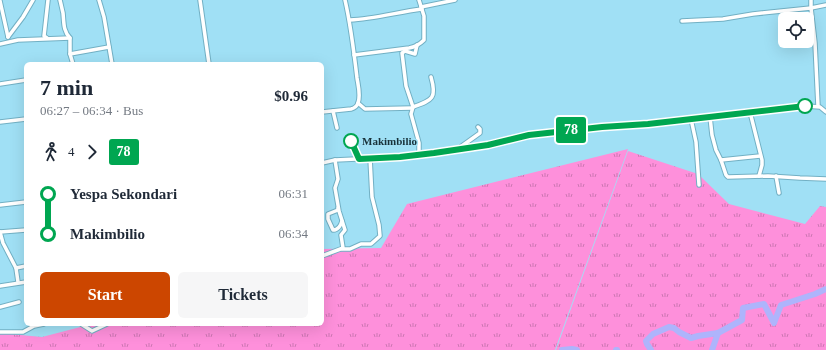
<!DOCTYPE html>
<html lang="en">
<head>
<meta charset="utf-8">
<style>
  :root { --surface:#fff; --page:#f6f6f7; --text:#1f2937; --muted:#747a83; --accent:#cc4600 }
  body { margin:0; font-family:"Times New Roman",serif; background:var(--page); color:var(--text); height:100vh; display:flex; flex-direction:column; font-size:15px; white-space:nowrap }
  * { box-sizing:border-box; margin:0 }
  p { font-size:13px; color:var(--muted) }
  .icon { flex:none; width:22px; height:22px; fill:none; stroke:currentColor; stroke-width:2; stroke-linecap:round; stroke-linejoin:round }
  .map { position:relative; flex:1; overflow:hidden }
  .sheet { position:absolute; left:24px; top:62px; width:300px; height:264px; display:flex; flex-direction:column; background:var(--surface); border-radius:6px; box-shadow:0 4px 16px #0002 }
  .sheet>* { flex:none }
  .badge { padding:0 8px; border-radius:3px; font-size:14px; line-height:26px }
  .fabs { position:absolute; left:778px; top:12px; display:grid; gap:8px }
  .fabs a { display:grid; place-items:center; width:36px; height:36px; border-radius:6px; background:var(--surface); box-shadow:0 4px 16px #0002; font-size:20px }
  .map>.badge { position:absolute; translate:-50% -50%; box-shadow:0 0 0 2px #fff }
  .legs { display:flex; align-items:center; gap:6px; height:44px; padding:0 16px; font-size:13px }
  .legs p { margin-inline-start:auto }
  .summary { display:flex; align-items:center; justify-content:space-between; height:68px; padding:0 16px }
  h1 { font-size:22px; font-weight:700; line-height:30px }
  .primary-button { display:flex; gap:8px; margin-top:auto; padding:8px 16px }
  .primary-button a { flex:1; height:46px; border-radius:6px; background:var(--accent); color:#fff; font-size:16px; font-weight:700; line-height:46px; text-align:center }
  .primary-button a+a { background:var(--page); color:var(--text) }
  ul { padding:0 16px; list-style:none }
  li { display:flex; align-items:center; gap:14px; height:40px; font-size:15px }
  li i { display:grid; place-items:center; width:6px; height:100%; margin:0 5px; background:currentColor }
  li i::after { content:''; width:10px; height:10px; margin:-5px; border:3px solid; border-radius:50%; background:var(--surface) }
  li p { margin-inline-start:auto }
  li:first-child i { background:linear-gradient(#0000 50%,currentColor 0) }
  li:last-child i { background:linear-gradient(currentColor 50%,#0000 0) }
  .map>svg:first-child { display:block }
  .grass { fill:url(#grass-tufts) }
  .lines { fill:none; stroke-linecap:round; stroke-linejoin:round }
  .river { stroke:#aeb4fc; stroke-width:6 }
  .street-casing { stroke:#72b0c4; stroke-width:5.5 }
  .street { stroke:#fff; stroke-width:3.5 }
  .line-1-casing { stroke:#fff; stroke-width:9 }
  .line-1 { stroke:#00a651; stroke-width:6 }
  .stop-1-dot { fill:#fff; stroke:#00a651; stroke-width:2 }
  .labels { text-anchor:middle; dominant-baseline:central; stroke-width:3; stroke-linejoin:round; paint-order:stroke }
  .stop-label { font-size:11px; font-weight:bold; fill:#18323a; stroke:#a0e0f5; text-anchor:start }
</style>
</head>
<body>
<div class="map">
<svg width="826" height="350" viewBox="0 0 826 350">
  <defs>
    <pattern id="grass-tufts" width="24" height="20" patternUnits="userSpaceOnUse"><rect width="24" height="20" fill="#fe90db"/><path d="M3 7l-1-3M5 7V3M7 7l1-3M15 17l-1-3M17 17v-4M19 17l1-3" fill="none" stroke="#cd76b3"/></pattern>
  </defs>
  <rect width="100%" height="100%" fill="#a0e0f5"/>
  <g class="grass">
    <polygon points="628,149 555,350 0,350 0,333 42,337 92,324 322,324 322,249 381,248 407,204"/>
    <polygon points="628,151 698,174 729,204 805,224 820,206 826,207 826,350 556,350"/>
  </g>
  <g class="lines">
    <g class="river">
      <polyline points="562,350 572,349 577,350"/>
      <polyline points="616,350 617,350"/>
      <polyline points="651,350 647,344 646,341 653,334 669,327 674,328 679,332 691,338 698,336 718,333"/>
      <polyline points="712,350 718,333 742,320 743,308 764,304 774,323 781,305 815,294 826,289"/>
    </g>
    <g class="street-casing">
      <g id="street">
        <path d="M60 0C61 4 62 9 63 13 64 22 63 31 70 38V54L73 64"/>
        <polyline points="99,0 104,17 112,64"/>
        <polyline points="200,0 209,64"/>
        <polyline points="811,0 811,8 815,43 818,106"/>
        <polyline points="0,1 8,37"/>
        <polyline points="421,7 455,0"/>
        <path d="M350 20C374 19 398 12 422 9"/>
        <polyline points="682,21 723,19 753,14 811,8 826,5"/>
        <polyline points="8,37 23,17 33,0"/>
        <polyline points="47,38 44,36 48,0"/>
        <polyline points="0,44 18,40 70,38"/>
        <polyline points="417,45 415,54 405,51 402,53 406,86 413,107 411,114 419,143 419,155"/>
        <polyline points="70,54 109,47"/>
        <path d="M354 55 409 48C415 47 420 44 424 40V16L419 0"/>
        <polyline points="0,84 26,80"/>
        <polyline points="358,103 365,109 412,108"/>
        <path d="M413 107C433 100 437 98 431 77"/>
        <polyline points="333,111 337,128"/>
        <path d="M322 112 351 109C355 108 357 106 358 103 361 95 358 85 357 78 354 52 351 26 345 0"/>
        <polyline points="750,112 762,160 762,165 759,176"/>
        <polyline points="710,117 712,135 716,150 721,160 726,175 728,177 768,176 800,178 826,179"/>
        <polyline points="691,119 696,142 699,185"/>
        <polyline points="0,122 26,119"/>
        <polyline points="349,140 353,144 359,159"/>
        <polyline points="459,148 480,133 480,129 478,127"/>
        <polyline points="721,160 760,156"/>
        <polyline points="322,163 335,160 400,157 434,153 489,145 529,135 602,127 648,124 806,106 820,107 826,112"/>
        <polyline points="776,176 779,193"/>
        <polyline points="0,205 26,202"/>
        <path d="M338 208V210L328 214V219L333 230C338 230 341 225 342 221"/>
        <polyline points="0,232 3,243 16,268 18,282"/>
        <polyline points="0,232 26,230"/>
        <polyline points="342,249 350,249 361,244 371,244 380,236 379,225 372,197 370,158"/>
        <polyline points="322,256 343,248 341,235 345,230 339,211 335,188 338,179 335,160"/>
        <polyline points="16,268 26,266"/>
        <polyline points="0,286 26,282"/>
        <polyline points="0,307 19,302"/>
        <polyline points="81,324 92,331 107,324"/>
        <polyline points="0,332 23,332 34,326 44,324"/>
      </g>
    </g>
    <use href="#street" class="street"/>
  </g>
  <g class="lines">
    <g class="line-1-casing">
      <polyline id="line-1" points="351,141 359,159 400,157 434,153 488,145 529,135 602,127 648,124 805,106"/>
    </g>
    <use href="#line-1" class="line-1"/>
  </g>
  <g class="stop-1-dot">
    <circle cx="805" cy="106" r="7"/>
    <circle cx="351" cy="141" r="7"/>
  </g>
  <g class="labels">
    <g class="stop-label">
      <text x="362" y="141">Makimbilio</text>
    </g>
  </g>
</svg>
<div class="fabs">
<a><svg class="icon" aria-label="locate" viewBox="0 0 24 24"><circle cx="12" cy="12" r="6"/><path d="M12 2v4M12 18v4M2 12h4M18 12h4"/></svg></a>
</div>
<b class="badge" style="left:571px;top:130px;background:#00a651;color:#fff">78</b>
<section class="sheet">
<div class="summary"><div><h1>7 min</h1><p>06:27 – 06:34 · Bus</p></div><b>$0.96</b></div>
<div class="legs"><svg class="icon" aria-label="walk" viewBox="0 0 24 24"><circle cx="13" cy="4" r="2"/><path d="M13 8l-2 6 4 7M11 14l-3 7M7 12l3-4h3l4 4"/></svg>4<svg class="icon" aria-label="forward" viewBox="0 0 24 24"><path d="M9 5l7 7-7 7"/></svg><b class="badge" style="background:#00a651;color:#fff">78</b></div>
<ul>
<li><i style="color:#00a651"></i><b>Yespa Sekondari</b><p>06:31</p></li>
<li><i style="color:#00a651"></i><b>Makimbilio</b><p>06:34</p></li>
</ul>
<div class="primary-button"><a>Start</a><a>Tickets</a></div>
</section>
</div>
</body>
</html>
